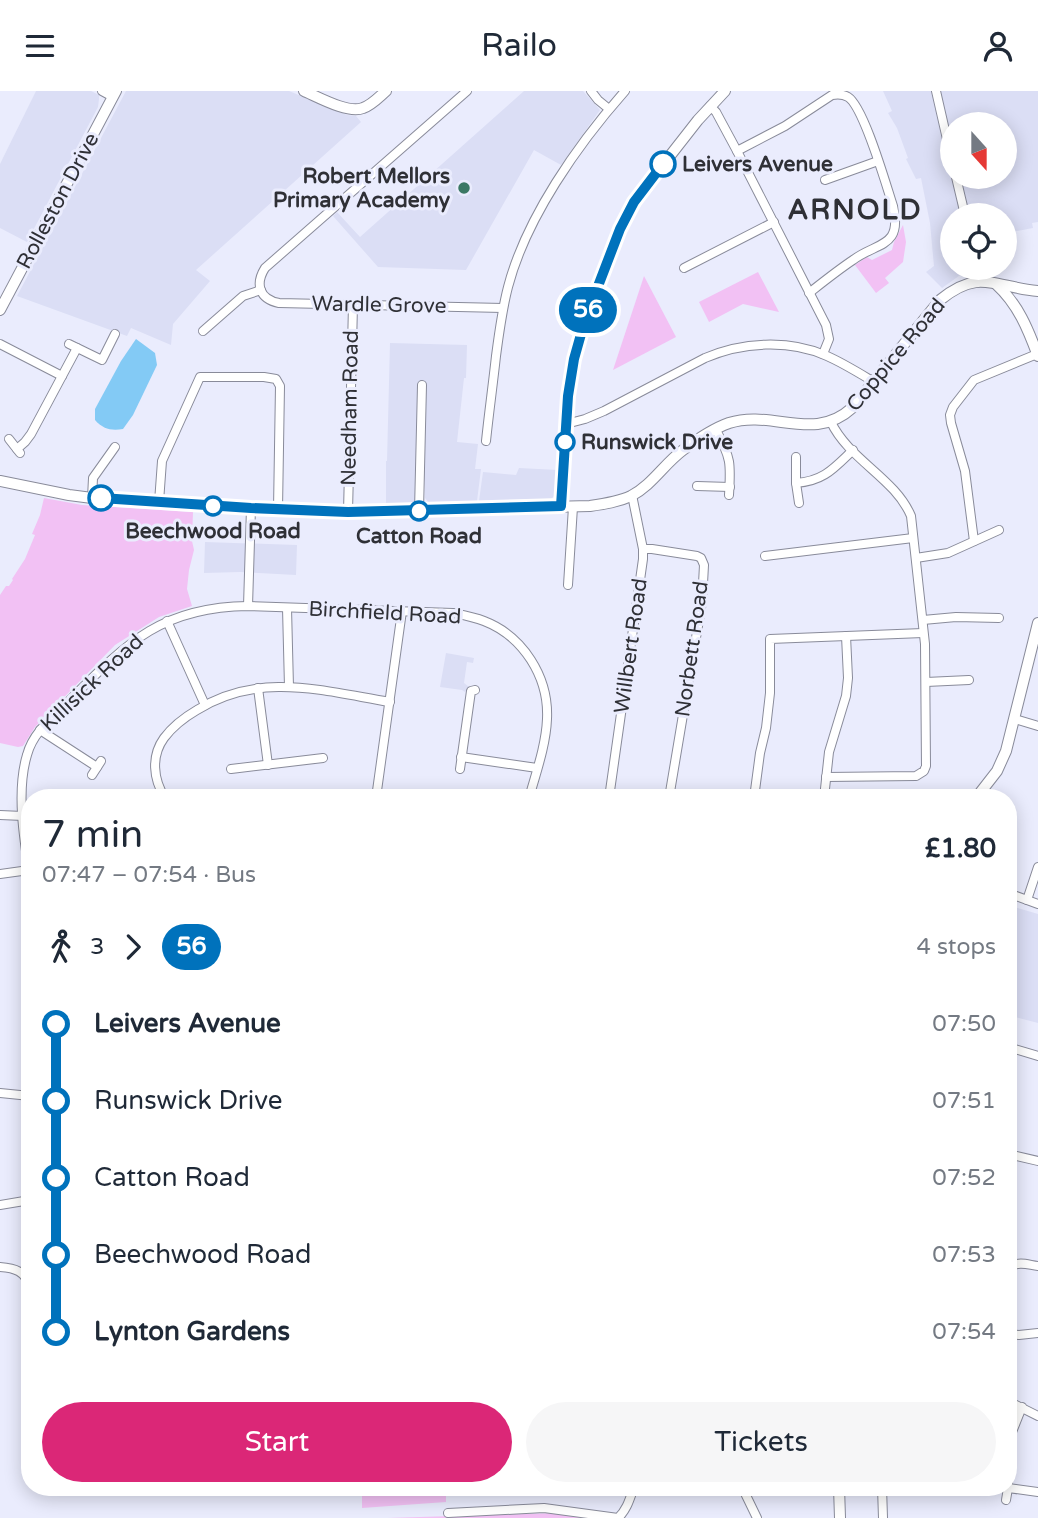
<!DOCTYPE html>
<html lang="en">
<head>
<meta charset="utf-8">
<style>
  :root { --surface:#fff; --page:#f6f6f7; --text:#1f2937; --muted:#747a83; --accent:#db2777 }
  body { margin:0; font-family:"Varela Round",sans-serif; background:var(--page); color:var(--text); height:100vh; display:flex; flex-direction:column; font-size:26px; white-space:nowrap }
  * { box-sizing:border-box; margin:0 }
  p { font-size:23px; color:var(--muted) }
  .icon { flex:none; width:38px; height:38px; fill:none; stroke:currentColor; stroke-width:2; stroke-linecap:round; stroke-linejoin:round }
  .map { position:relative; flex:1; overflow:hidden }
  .side { position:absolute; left:21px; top:698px; width:996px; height:707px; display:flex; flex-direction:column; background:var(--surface); border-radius:28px; box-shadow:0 4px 18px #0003 }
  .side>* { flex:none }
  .badge { padding:0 14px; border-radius:23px; font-size:24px; line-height:46px }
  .needle { width:46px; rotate:159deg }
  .controls { position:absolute; left:940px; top:21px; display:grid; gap:14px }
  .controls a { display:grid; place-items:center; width:77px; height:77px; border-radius:50%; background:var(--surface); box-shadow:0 4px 18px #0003; font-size:35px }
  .map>.badge { position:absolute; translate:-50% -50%; box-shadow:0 0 0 4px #fff }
  .legs { display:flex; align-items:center; gap:10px; height:77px; padding:0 21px; font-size:23px }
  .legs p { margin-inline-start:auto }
  .head { display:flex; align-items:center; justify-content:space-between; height:119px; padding:0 21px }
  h1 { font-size:38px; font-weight:600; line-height:52px }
  .button { display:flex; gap:14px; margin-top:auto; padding:14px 21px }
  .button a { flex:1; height:80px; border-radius:42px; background:var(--accent); color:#fff; font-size:28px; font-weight:600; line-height:80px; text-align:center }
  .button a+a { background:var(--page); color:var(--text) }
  ul { padding:0 21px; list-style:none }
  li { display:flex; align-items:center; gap:24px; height:77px; font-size:26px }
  li i { display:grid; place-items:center; width:10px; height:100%; margin:0 9px; background:currentColor }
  li i::after { content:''; width:18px; height:18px; margin:-9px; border:5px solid; border-radius:50%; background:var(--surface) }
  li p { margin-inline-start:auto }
  li:first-child i { background:linear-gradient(#0000 50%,currentColor 0) }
  li:last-child i { background:linear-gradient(currentColor 50%,#0000 0) }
  header { display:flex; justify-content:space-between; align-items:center; height:91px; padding:0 21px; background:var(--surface); font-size:32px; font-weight:600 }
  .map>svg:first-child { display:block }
  .built { fill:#dbdef5; fill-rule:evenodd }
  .green { fill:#f2c1f4 }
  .water { fill:#83caf5 }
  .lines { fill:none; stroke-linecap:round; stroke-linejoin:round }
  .minor-casing { stroke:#898b9a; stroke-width:10 }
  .tertiary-casing { stroke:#898b9a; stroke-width:12 }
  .minor { stroke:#fff; stroke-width:8 }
  .tertiary { stroke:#fff; stroke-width:10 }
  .line-1-casing { stroke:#fff; stroke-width:16 }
  .line-1 { stroke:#0072bc; stroke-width:10 }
  .stop-1-dot { fill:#fff; stroke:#0072bc; stroke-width:3.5 }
  .poi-dot { fill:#3b7864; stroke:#eaecfd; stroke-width:2.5 }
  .labels { text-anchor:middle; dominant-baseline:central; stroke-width:6; stroke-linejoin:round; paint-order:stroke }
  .stop-label { font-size:21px; font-weight:bold; fill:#2f3036; stroke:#eaecfd; text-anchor:start }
  .poi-label { font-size:21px; font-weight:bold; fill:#2f3036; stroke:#eaecfd; text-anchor:end }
  .street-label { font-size:21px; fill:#2f3036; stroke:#eaecfd }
  .district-label { font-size:28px; font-weight:bold; letter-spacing:2px; fill:#2f3036; stroke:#eaecfd }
</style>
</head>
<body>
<header><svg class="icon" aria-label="menu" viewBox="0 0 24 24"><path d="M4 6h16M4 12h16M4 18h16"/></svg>Railo<svg class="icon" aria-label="person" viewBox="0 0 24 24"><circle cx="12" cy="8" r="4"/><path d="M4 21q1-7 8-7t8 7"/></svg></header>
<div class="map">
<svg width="1038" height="1427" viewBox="0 0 1038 1427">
  <rect width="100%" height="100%" fill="#eaecfd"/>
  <g class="built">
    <polygon points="36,0 91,0 99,4 99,8 98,16 27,151 0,137 0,73"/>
    <polygon points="126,0 289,0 347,24 356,25 361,31 196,179 210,190 173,233 171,254 131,237 127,245 17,205"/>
    <polygon points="524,0 583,0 600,19 561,74 534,59 466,179 378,176 333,125 337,121 360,146"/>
    <path d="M883 0H1038V131L1032 132 1033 137 1006 142 1005 145 1004 124H952V177H970L942 197 926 181 934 175 930 132 921 87 916 88 906 68 908 67 897 37 888 22 892 20ZM952 33H1004V86H952Z"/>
    <polygon points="390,252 467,254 466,287 464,287 457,351 478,353 475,378 481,378 477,410 429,412 425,407 425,389 416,388 415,409 412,413 386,414 386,370 387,370"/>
    <polygon points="519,377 558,379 556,403 551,408 479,410 483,381 516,384"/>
    <polygon points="205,451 297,454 296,484 240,481 204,482"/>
    <polygon points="446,562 474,567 473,572 467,571 464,592 469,596 465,601 462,599 440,596"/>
    <polygon points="1008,814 1038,823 1038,932 1008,924"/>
  </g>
  <g class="green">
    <polygon points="903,134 906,151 903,171 885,187 889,192 876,202 855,174 867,166 872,169 892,159 894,151"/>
    <polygon points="758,181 779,221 743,213 709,231 699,211"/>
    <polygon points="644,185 676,246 613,279"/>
    <polygon points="44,407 82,414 193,421 192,450 194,459 189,479 187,498 192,515 159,526 115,554 35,636 23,655 18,656 0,652 0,504 6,495 9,495 13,489 12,488 25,468 35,444 32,443 40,424"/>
    <polygon points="362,1397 446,1397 446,1411 362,1417"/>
    <polygon points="556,1422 602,1427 387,1427"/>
  </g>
  <path class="water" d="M136 248 155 262 157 274 133 324 123 338C111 340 103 338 95 329V318L121 270Z"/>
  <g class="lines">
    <g class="minor-casing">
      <g id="minor">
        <polyline points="102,0 113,6"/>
        <path d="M467 0 265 177C255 193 259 208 279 212L503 217"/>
        <polyline points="591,0 598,9 609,18"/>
        <polyline points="936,0 952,70"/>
        <polyline points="710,15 716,21 737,60 826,234 829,248 823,263"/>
        <path d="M737 60 785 35 832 4C838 3 843 3 848 6 864 16 886 94 893 115 903 157 877 151 853 169 838 179 823 191 809 202"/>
        <polyline points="956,86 965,124"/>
        <polyline points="825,89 878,70"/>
        <polyline points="684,177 774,131"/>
        <polyline points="980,177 982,190"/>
        <polyline points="203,240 243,205 261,199"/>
        <polyline points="0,253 62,285"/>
        <polyline points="69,253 102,269 115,243"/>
        <path d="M566 333 585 328 604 320 705 267C742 251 789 248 827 265 843 272 859 282 874 291"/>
        <path d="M716 339C731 367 731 372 729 404"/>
        <polyline points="9,348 20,362"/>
        <path d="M486 350C489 321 493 293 496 265 499 242 502 219 508 196 526 127 578 53 625 0"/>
        <polyline points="17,358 25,351 31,343 77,257"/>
        <polyline points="796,366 796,392 799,412"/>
        <path d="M796 392C824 390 834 377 853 359"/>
        <polyline points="697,395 730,396"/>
        <polyline points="92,407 93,387 115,356"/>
        <polyline points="159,411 162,370 200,286 264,286 276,288 280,295 278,418"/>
        <polyline points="419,420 422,294"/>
        <polyline points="348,421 353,214"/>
        <polyline points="974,450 965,380 951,332 950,324 953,316 974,289 1037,263"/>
        <polyline points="643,458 652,458 697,465 701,467 704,474 702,511 669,707"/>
        <polyline points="765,465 913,447"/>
        <polyline points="916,467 948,462 999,439"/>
        <polyline points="568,494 573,416"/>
        <polyline points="248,515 251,417"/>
        <polyline points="287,517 289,596"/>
        <polyline points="923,529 956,526 999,527"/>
        <polyline points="167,530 205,614"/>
        <polyline points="926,591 969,589"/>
        <polyline points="258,597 268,674"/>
        <polyline points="1015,628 1038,635"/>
        <polyline points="40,639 97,676"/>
        <polyline points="461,666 537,677"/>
        <polyline points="231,678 323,667"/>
        <polyline points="460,678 471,600 475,599"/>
        <polyline points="92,684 101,670"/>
        <path d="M826 686 916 685 924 680 926 675 925 553 911 425C895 387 849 369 831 331"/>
        <path d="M165 707C153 688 151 665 164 647 173 635 185 626 197 619 260 580 323 600 390 611"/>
        <polyline points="376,707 402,520"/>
        <polyline points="609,707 643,468 643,458 632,404"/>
        <polyline points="754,707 760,662 766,637 770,602 770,548 923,542"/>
        <polyline points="824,707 829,661 846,605 848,587 846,545"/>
        <polyline points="0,724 23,725"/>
        <polyline points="0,783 29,779"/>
        <path d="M30 786C24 749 16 700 27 664 33 641 53 626 69 610 127 552 161 516 248 515L453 522C463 524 474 526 484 530 523 545 549 586 547 628 546 654 536 682 529 707"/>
        <polyline points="1008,802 1038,813"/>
        <polyline points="1027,809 1038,776"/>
        <polyline points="1008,956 1038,965"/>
        <polyline points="0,1002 30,1005"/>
        <polyline points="1008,1063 1038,1070"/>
        <polyline points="26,1110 30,1124"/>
        <polyline points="0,1114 30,1109"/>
        <polyline points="29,1146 30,1145"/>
        <path d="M0 1176C15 1177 25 1180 30 1196"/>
        <path d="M1008 1214 1012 1175C1019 1170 1029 1174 1038 1175"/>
        <polyline points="1008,1243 1019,1244 1038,1242"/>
        <polyline points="1008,1310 1038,1325"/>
        <polyline points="1008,1351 1022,1316"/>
        <polyline points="742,1396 757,1427"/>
        <polyline points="882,1396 883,1427"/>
        <polyline points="1008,1397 1038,1401"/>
        <polyline points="1006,1409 1008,1397 1008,1376"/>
        <path d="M448 1422 544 1417 618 1427C627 1419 630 1407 634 1396"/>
      </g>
    </g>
    <g class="tertiary-casing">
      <g id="tertiary">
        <path d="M304 0C318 6 348 23 363 17 372 14 379 6 386 0"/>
        <path d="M996 193C1018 213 1028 238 1038 265"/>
        <polyline points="0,219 116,0"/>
        <path d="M0 390 69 404 92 407 251 417 348 421 590 415C604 413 618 411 631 405 652 394 664 373 683 359 695 350 715 337 729 332 772 318 814 352 852 317L940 209C979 177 994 196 1038 200"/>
        <polyline points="561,415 568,305 574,269 585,229 608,165 626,125 644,98 698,29 725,0"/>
        <polyline points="976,707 997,680 1006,660 1038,532"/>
        <polyline points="839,1396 840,1427"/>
      </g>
    </g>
    <use href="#minor" class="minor"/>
    <use href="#tertiary" class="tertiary"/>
  </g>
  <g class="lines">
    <g class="line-1-casing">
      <polyline id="line-1" points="101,407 251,417 348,421 561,415 568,305 574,268 585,229 620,138 634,111 663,73"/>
    </g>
    <use href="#line-1" class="line-1"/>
  </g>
  <g class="stop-1-dot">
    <circle cx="663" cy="73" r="12"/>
    <circle cx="565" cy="351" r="9"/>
    <circle cx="101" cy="407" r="12"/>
    <circle cx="213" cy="415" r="9"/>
    <circle cx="419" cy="420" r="9"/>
  </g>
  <circle class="poi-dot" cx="464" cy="97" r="7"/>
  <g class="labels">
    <g class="stop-label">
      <text x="682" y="73">Leivers Avenue</text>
      <text x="581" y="351">Runswick Drive</text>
      <text x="213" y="440" text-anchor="middle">Beechwood Road</text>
      <text x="419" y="445" text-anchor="middle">Catton Road</text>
    </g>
    <g class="poi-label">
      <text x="450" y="85">Robert Mellors<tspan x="450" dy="24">Primary Academy</tspan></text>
    </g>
    <g class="street-label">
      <text transform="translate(58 110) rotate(-62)">Rolleston Drive</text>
      <text transform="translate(379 214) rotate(1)">Wardle Grove</text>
      <text transform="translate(896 264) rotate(-50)">Coppice Road</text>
      <text transform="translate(350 317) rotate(-89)">Needham Road</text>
      <text transform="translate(385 522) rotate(3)">Birchfield Road</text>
      <text transform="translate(631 555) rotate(-82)">Willbert Road</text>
      <text transform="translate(692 558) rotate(-82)">Norbett Road</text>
      <text transform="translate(92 592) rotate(-43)">Killisick Road</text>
    </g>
    <g class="district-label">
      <text x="855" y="119">ARNOLD</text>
    </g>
  </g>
</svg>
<div class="controls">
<a><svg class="needle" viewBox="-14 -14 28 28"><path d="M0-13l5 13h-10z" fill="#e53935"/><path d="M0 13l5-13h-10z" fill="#747a83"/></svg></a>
<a><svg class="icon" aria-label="locate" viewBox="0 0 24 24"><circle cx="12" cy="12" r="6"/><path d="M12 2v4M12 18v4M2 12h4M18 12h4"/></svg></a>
</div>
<b class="badge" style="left:588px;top:219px;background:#0072bc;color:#fff">56</b>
<section class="side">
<div class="head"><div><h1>7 min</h1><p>07:47 – 07:54 · Bus</p></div><b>£1.80</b></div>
<div class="legs"><svg class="icon" aria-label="walk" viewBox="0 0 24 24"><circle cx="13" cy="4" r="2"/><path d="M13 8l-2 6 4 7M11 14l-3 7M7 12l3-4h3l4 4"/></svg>3<svg class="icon" aria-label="forward" viewBox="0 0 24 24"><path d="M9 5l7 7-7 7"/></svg><b class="badge" style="background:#0072bc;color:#fff">56</b><p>4 stops</p></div>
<ul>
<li><i style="color:#0072bc"></i><b>Leivers Avenue</b><p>07:50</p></li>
<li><i style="color:#0072bc"></i><span>Runswick Drive</span><p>07:51</p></li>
<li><i style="color:#0072bc"></i><span>Catton Road</span><p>07:52</p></li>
<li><i style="color:#0072bc"></i><span>Beechwood Road</span><p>07:53</p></li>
<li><i style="color:#0072bc"></i><b>Lynton Gardens</b><p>07:54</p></li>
</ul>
<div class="button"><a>Start</a><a>Tickets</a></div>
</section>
</div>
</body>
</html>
